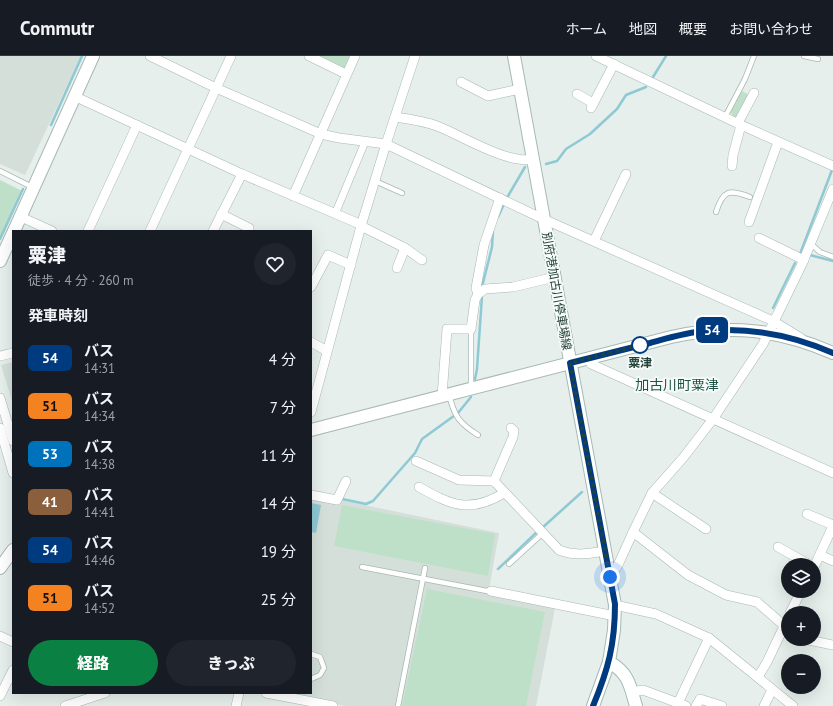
<!DOCTYPE html>
<html lang="ja">
<head>
<meta charset="utf-8">
<style>
  :root { --surface:#171b24; --page:#20242c; --text:#f1f3f6; --muted:#9ea1a6; --line:#363941; --accent:#0b8043 }
  body { margin:0; font-family:"PT Sans","Noto Sans JP",sans-serif; background:var(--page); color:var(--text); height:100vh; display:flex; flex-direction:column; font-size:15px; white-space:nowrap }
  * { box-sizing:border-box; margin:0 }
  p { font-size:13px; color:var(--muted) }
  .icon { flex:none; width:22px; height:22px; fill:none; stroke:currentColor; stroke-width:2; stroke-linecap:round; stroke-linejoin:round }
  .map { position:relative; flex:1; overflow:hidden }
  .drawer { position:absolute; left:12px; top:174px; width:300px; height:464px; display:flex; flex-direction:column; background:var(--surface); border-radius:0px; box-shadow:0 4px 16px #0002 }
  .drawer>* { flex:none }
  .badge { padding:0 8px; border-radius:6px; font-size:14px; line-height:26px }
  .fabs { position:absolute; left:781px; top:502px; display:grid; gap:8px }
  .fabs a { display:grid; place-items:center; width:40px; height:40px; border-radius:50%; background:var(--surface); box-shadow:0 4px 16px #0002; font-size:20px }
  .you { position:absolute; width:20px; height:20px; margin:-10px; border:3px solid #fff; border-radius:50%; background:#1a73e8; box-shadow:0 0 0 6px #1a73e833 }
  .map>.badge { position:absolute; translate:-50% -50%; box-shadow:0 0 0 2px #fff }
  h2 { padding:0 16px; font-size:15px; line-height:36px }
  .round { display:grid; place-items:center; flex:none; width:42px; height:42px; border-radius:21px; background:var(--page) }
  .head { display:flex; align-items:center; justify-content:space-between; height:68px; padding:0 16px }
  h1 { font-size:19px; font-weight:800; line-height:30px }
  .cta { display:flex; gap:8px; margin-top:auto; padding:8px 16px }
  .cta a { flex:1; height:46px; border-radius:24px; background:var(--accent); color:#fff; font-size:16px; font-weight:800; line-height:46px; text-align:center }
  .cta a+a { background:var(--page); color:var(--text) }
  ul { padding:0; list-style:none }
  li { display:flex; align-items:center; gap:12px; height:48px; padding:0 16px }
  li div { flex:1 }
  li b { display:block; font-size:15px }
  li em { font-style:normal }
  li .badge { min-width:44px; font-weight:700; text-align:center }
  header { display:flex; align-items:center; gap:24px; box-sizing:border-box; height:56px; padding:0 20px; background:var(--surface); border-bottom:1px solid var(--line) }
  header strong { font-size:19px }
  nav { display:flex; gap:22px; margin-inline-start:auto; font-size:14px }
  .map>svg:first-child { display:block }
  .built { fill:#d4dfda }
  .green { fill:#bfe0c8 }
  .water { fill:#8ec9d4 }
  .lines { fill:none; stroke-linecap:round; stroke-linejoin:round }
  .stream { stroke:#8ec9d4; stroke-width:2.5 }
  .service-casing { stroke:#a8b8b2; stroke-width:6 }
  .pedestrian-casing { stroke:#a8b8b2; stroke-width:8 }
  .minor-casing { stroke:#a8b8b2; stroke-width:10 }
  .tertiary-casing { stroke:#a8b8b2; stroke-width:14 }
  .secondary-casing { stroke:#a4bbb3; stroke-width:14 }
  .service { stroke:#fff; stroke-width:4.5 }
  .pedestrian { stroke:#fff; stroke-width:7 }
  .minor { stroke:#fff; stroke-width:9 }
  .tertiary { stroke:#fff; stroke-width:12 }
  .secondary { stroke:#fff; stroke-width:12 }
  .line-casing { stroke:#fff; stroke-width:9 }
  .line { stroke:#003b80; stroke-width:6 }
  .walk { stroke:#24423a; stroke-width:4; stroke-dasharray:0 7.2 }
  .stop-dot { fill:#fff; stroke:#003b80; stroke-width:2 }
  .labels { text-anchor:middle; dominant-baseline:central; stroke-width:3.5; stroke-linejoin:round; paint-order:stroke }
  .street-label { font-size:12px; fill:#24423a; stroke:#f7fbf9 }
  .stop-label { font-size:12px; font-weight:bold; fill:#24423a; stroke:#f7fbf9 }
  .quarter-label { font-size:14px; fill:#1f5548; stroke:#f7fbf9 }
</style>
</head>
<body>
<header>
<strong>Commutr</strong>
<nav><a>ホーム</a><a>地図</a><a>概要</a><a>お問い合わせ</a></nav>
</header>
<div class="map">
<svg width="833" height="650" viewBox="0 0 833 650">
  <rect width="100%" height="100%" fill="#e6efeb"/>
  <g class="built">
    <polygon points="0,0 81,0 25,119 0,108"/>
    <polygon points="13,306 13,348 1,309"/>
    <polygon points="311,438 499,477 488,539 555,552 536,650 345,650 283,637 311,637"/>
  </g>
  <g class="green">
    <polygon points="314,0 351,0 346,12 342,13"/>
    <polygon points="742,35 751,40 739,63 733,61 731,56"/>
    <polygon points="0,124 22,135 0,181"/>
    <polygon points="342,449 495,478 488,520 334,490"/>
    <polygon points="427,533 545,556 526,650 402,650"/>
  </g>
  <polygon class="water" points="311,447 321,449 316,477 311,476"/>
  <g class="lines">
    <g class="stream">
      <polyline points="653,21 666,0"/>
      <polyline points="51,69 82,0"/>
      <polyline points="546,108 557,105 566,93 590,78 617,53 626,39 646,31"/>
      <polyline points="508,140 525,111"/>
      <polyline points="498,161 504,148"/>
      <polyline points="0,183 23,133"/>
      <polyline points="800,198 832,114"/>
      <polyline points="810,199 833,205"/>
      <polyline points="482,231 492,191 493,175"/>
      <polyline points="773,252 795,207"/>
      <polyline points="475,323 477,313 482,240"/>
      <polyline points="342,443 366,448 373,445 415,397 422,383 458,357 471,341"/>
      <polyline points="542,472 582,436"/>
      <polyline points="498,513 538,475"/>
    </g>
    <g class="service-casing">
      <g id="service">
        <polyline points="804,0 818,3"/>
        <polyline points="725,61 745,23 754,0"/>
        <polyline points="0,115 32,131"/>
        <polyline points="375,125 402,137"/>
        <path d="M716 156C723 134 729 133 750 141"/>
        <polyline points="811,188 820,196 833,201"/>
        <polyline points="471,273 471,327"/>
        <path d="M449 338C454 360 459 367 478 379"/>
        <polyline points="509,508 543,477"/>
        <polyline points="362,511 487,535"/>
        <polyline points="311,598 320,601 324,612 320,619 311,623"/>
        <polyline points="398,650 425,512"/>
      </g>
    </g>
    <g class="pedestrian-casing">
      <polyline id="pedestrian" points="335,158 365,86"/>
    </g>
    <g class="minor-casing">
      <g id="minor">
        <polyline points="150,0 216,32 321,78 339,82 386,88 539,161 773,265 801,282"/>
        <polyline points="309,0 346,18"/>
        <polyline points="596,0 741,69 833,110"/>
        <polyline points="461,26 488,40 520,33"/>
        <polyline points="577,38 593,47"/>
        <polyline points="74,40 242,118 362,169"/>
        <polyline points="591,52 614,8"/>
        <path d="M395 61C409 63 424 65 437 70 461 79 508 109 533 103"/>
        <polyline points="738,67 754,37"/>
        <polyline points="732,110 733,99 741,69"/>
        <polyline points="293,140 355,0"/>
        <polyline points="221,158 249,172 248,175"/>
        <polyline points="21,161 52,175"/>
        <polyline points="749,166 778,86"/>
        <polyline points="361,170 405,192 422,204"/>
        <polyline points="88,175 137,69"/>
        <polyline points="150,175 231,0"/>
        <polyline points="213,175 242,118"/>
        <polyline points="759,182 804,204"/>
        <polyline points="594,185 626,118"/>
        <polyline points="397,212 405,192"/>
        <polyline points="311,231 328,199 351,209"/>
        <polyline points="478,238 476,232 484,189 500,142"/>
        <polyline points="311,286 327,295"/>
        <polyline points="0,300 13,297"/>
        <polyline points="590,302 591,308 833,417"/>
        <polyline points="442,340 447,273 471,273 475,244 478,238 485,233 513,231 555,221"/>
        <polyline points="0,342 13,385"/>
        <polyline points="311,356 361,170 386,88 415,0"/>
        <polyline points="0,372 13,417"/>
        <path d="M511 372 514 375 513 381 494 425 559 494C574 500 588 498 604 495"/>
        <polyline points="416,405 459,424 494,425"/>
        <path d="M419 431C451 449 470 458 504 437"/>
        <polyline points="652,437 706,473"/>
        <polyline points="311,439 337,444 346,425"/>
        <polyline points="807,458 833,469"/>
        <polyline points="633,476 652,437 683,402 713,363 763,288 802,208 833,133"/>
        <polyline points="778,491 810,509"/>
        <polyline points="820,499 833,505"/>
        <polyline points="814,511 833,470"/>
        <polyline points="610,521 618,509 633,476 688,519 726,539 757,546 788,573"/>
        <polyline points="491,535 615,560"/>
        <polyline points="615,549 656,558 709,582 793,650"/>
        <polyline points="790,557 801,535"/>
        <polyline points="0,580 13,586"/>
        <polyline points="804,583 833,589"/>
        <polyline points="758,621 767,606 788,562"/>
        <polyline points="632,636 643,634 686,650"/>
        <polyline points="266,637 333,650"/>
        <polyline points="0,640 13,614"/>
        <polyline points="678,647 709,582"/>
        <polyline points="65,650 105,637"/>
        <polyline points="236,650 239,637"/>
        <polyline points="696,650 700,643 722,650"/>
        <polyline points="764,650 772,634"/>
      </g>
    </g>
    <g class="tertiary-casing">
      <g id="tertiary">
        <polyline points="14,175 93,0"/>
        <polyline points="0,205 13,177"/>
        <path d="M311 374 671 281C730 268 778 273 833 297"/>
        <polyline points="0,512 13,494"/>
        <polyline points="593,650 609,606"/>
      </g>
    </g>
    <g class="secondary-casing">
      <path id="secondary" d="M514 0 615 549 614 574 609 606C629 617 630 630 636 650"/>
    </g>
    <use href="#service" class="service"/>
    <use href="#pedestrian" class="pedestrian"/>
    <use href="#minor" class="minor"/>
    <use href="#tertiary" class="tertiary"/>
    <use href="#secondary" class="secondary"/>
  </g>
  <g class="lines">
    <g class="line-casing">
      <path id="line" d="M593 650C608 614 615 588 615 548L570 307C597 300 623 294 650 287 668 282 687 276 706 275 751 271 792 279 833 297"/>
    </g>
    <use href="#line" class="line"/>
    <polyline class="walk" points="610,521 570,307 644,288 640,289"/>
  </g>
  <circle class="stop-dot" cx="640" cy="289" r="8"/>
  <g class="labels">
    <g class="street-label">
      <text transform="translate(557 235) rotate(80)">別府港加古川停車場線</text>
    </g>
    <g class="stop-label">
      <text x="640" y="306">粟津</text>
    </g>
    <g class="quarter-label">
      <text x="677" y="329">加古川町粟津</text>
    </g>
  </g>
</svg>
<div class="fabs">
<a><svg class="icon" aria-label="layers" viewBox="0 0 24 24"><path d="M12 4l9 5-9 5-9-5zM3 14l9 5 9-5"/></svg></a>
<a>+</a>
<a>−</a>
</div>
<div class="you" style="left:610px;top:521px"></div>
<b class="badge" style="left:712px;top:274px;background:#003b80;color:#fff">54</b>
<section class="drawer">
<div class="head"><div><h1>粟津</h1><p>徒歩 · 4 分 · 260 m</p></div><a class="round"><svg class="icon" aria-label="heart" viewBox="0 0 24 24"><path d="M12 20l-8-8c-3-5 5-10 8-4 3-6 11-1 8 4z"/></svg></a></div>
<h2>発車時刻</h2>
<ul>
<li><span class="badge" style="background:#003b80;color:#fff">54</span><div><b>バス</b><p>14:31</p></div><em>4 分</em></li>
<li><span class="badge" style="background:#f58220;color:#111">51</span><div><b>バス</b><p>14:34</p></div><em>7 分</em></li>
<li><span class="badge" style="background:#0072bc;color:#fff">53</span><div><b>バス</b><p>14:38</p></div><em>11 分</em></li>
<li><span class="badge" style="background:#8b5e3c;color:#fff">41</span><div><b>バス</b><p>14:41</p></div><em>14 分</em></li>
<li><span class="badge" style="background:#003b80;color:#fff">54</span><div><b>バス</b><p>14:46</p></div><em>19 分</em></li>
<li><span class="badge" style="background:#f58220;color:#111">51</span><div><b>バス</b><p>14:52</p></div><em>25 分</em></li>
</ul>
<div class="cta"><a>経路</a><a>きっぷ</a></div>
</section>
</div>
</body>
</html>
